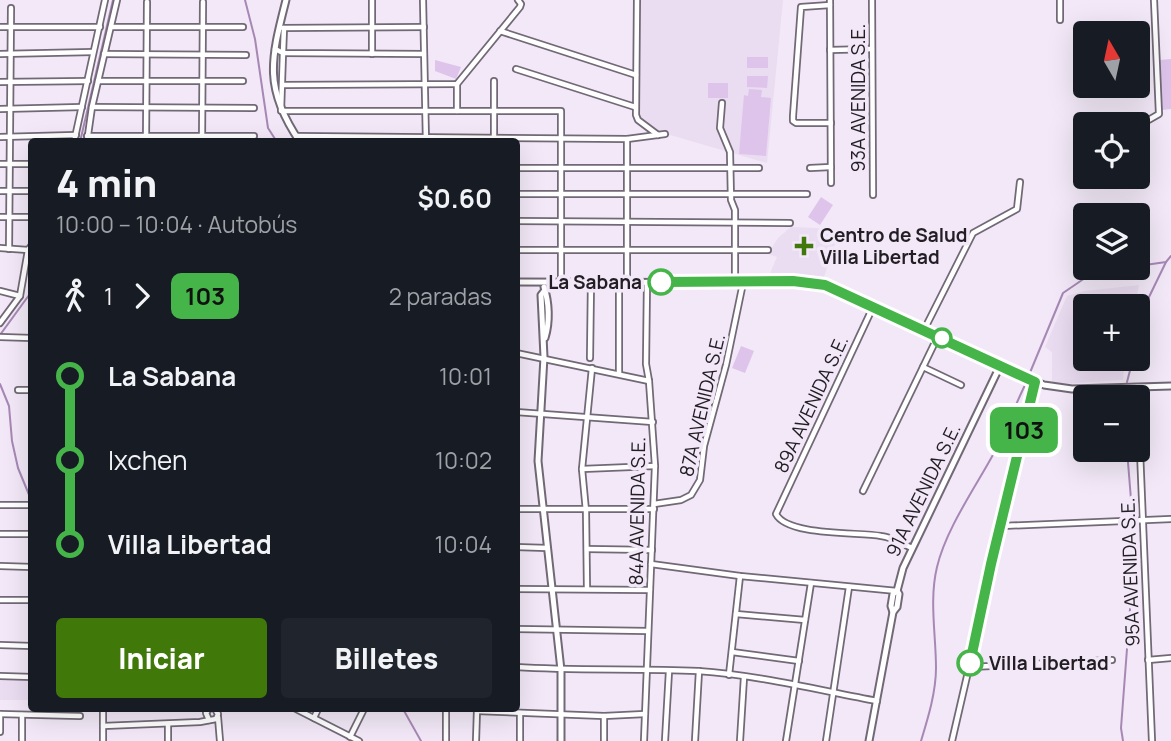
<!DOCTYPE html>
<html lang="es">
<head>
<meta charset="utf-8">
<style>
  :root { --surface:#171b24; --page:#20242c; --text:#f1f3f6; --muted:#9ea1a6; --accent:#41780a }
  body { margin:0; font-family:Manrope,sans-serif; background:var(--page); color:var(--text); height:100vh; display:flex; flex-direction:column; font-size:26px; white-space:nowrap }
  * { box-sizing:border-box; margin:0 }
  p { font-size:23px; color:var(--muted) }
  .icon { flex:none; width:38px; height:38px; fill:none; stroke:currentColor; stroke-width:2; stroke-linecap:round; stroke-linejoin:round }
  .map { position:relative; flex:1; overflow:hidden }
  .details { position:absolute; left:28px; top:138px; width:492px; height:574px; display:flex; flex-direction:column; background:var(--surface); border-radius:7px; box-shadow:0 7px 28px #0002 }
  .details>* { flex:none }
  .badge { padding:0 14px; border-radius:10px; font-size:24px; line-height:46px }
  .needle { width:46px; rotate:351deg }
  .fabs { position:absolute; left:1073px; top:21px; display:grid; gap:14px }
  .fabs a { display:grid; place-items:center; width:77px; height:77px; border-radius:7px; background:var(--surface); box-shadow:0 7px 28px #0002; font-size:35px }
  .map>.badge { position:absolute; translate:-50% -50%; box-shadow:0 0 0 4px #fff }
  .legs { display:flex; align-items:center; gap:10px; height:77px; padding:0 28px; font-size:23px }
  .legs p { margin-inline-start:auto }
  .headline { display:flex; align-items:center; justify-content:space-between; height:119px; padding:0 28px }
  h1 { font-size:38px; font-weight:800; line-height:52px }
  .button { display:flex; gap:14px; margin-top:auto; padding:14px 28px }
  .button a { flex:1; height:80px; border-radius:7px; background:var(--accent); color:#fff; font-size:28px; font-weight:800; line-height:80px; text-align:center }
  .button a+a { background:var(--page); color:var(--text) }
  ul { padding:0 28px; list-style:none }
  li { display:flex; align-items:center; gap:24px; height:84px; font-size:26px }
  li i { display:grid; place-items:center; width:10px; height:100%; margin:0 9px; background:currentColor }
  li i::after { content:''; width:18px; height:18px; margin:-9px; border:5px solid; border-radius:50%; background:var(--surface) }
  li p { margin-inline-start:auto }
  li:first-child i { background:linear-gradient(#0000 50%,currentColor 0) }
  li:last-child i { background:linear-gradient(currentColor 50%,#0000 0) }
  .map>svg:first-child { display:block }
  .built { fill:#eadcf1 }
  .green { fill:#dec4eb }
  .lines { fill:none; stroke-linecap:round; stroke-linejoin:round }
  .stream { stroke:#a788b5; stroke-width:2 }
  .minor-casing { stroke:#726976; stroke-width:8 }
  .tertiary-casing { stroke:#726976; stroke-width:9 }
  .minor { stroke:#fff; stroke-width:4.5 }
  .tertiary { stroke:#fff; stroke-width:5 }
  .line-1-casing { stroke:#fff; stroke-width:16 }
  .line-1 { stroke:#45b549; stroke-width:10 }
  .poi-dot { fill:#41780a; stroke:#f2e8f7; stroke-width:2.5 }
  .stop-1-dot { fill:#fff; stroke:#45b549; stroke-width:3.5 }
  .labels { text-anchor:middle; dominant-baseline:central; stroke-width:7; stroke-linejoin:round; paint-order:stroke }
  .street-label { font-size:19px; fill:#221e24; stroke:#f2e8f7 }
  .poi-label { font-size:19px; font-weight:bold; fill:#221e24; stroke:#f2e8f7; text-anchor:start }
  .stop-label { font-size:19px; font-weight:bold; fill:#221e24; stroke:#f2e8f7; text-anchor:end }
</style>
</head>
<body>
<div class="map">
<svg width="1171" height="741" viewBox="0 0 1171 741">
  <rect width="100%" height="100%" fill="#f2e8f7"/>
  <g class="built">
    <polygon points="641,0 783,0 767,163 660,132 638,116"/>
    <polygon points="791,227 840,229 823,280 769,276 777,257 768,254 778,238"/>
    <polygon points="1139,285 1135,306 1085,306 1085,359 1125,359 1123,380 1062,384 1052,382 1052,352 1045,347 1067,296 1085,291"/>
    <rect x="0" y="679" width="31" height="21"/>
  </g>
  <g class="green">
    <rect x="747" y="57" width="21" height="11"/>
    <polygon points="1171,59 1171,109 1162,110 1160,60"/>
    <polygon points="435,60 461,67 456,79 435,71"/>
    <polygon points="747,76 768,76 767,88 747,87"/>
    <rect x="708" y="83" width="20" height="15"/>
    <polygon points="749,89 762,90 761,97 771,98 766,156 739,154 744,95 748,96"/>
    <polygon points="821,197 833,205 820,225 808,217"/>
    <polygon points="741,346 754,351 745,373 732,368"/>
  </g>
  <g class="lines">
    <g class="stream">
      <polyline points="245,0 255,39 268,128 277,142"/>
      <polyline points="80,142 113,0"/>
      <polyline points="1138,266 1166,262 1171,256"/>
      <polyline points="0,335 32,291"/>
      <polyline points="1138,340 1149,297 1166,262"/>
      <polyline points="1029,375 1063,293 1085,278 1125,268"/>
      <polyline points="1127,382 1133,359"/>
      <polyline points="0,384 9,406 12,441 18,468 32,502"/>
      <polyline points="1127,397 1127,395"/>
      <polyline points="403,709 421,741"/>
      <path d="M921 741C928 718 936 692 936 668 936 635 929 600 937 567 946 529 975 488 994 453 1005 431 1014 408 1025 385"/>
      <polyline points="1123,741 1121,728 1131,596 1133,524 1127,450"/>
    </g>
    <g class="minor-casing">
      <g id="minor">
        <polyline points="372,0 372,54"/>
        <polyline points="423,0 426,142"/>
        <polyline points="637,0 636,115 638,120 658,135"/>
        <polyline points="830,0 831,183"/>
        <polyline points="872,0 873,195"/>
        <polyline points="1060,0 1060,20"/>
        <polyline points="830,5 801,7 793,116 793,121 796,123 831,123"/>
        <polyline points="0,27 100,27"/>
        <polyline points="111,27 243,27"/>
        <polyline points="283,28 424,27"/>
        <polyline points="284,28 283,53 424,54"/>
        <polyline points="500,31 636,75"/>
        <polyline points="275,49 283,53 281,111 561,111 561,282"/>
        <polyline points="830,50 872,49"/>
        <polyline points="0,54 93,52"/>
        <polyline points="104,54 246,55"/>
        <polyline points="516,69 635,107"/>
        <polyline points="98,81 243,81"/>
        <polyline points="0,82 88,81"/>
        <polyline points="283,85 457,84 520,7 521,4 518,0"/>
        <polyline points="722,103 720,128 730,152 731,200 735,210 735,282"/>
        <polyline points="92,107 254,108"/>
        <polyline points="0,109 82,107"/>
        <polyline points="457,111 457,84"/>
        <polyline points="1138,126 1159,114 1154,0"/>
        <polyline points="87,136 254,136"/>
        <polyline points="296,136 627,139 665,134"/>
        <polyline points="0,137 76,135"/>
        <polyline points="494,139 494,81"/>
        <polyline points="74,142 105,0"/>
        <polyline points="87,142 92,107 117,0"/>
        <polyline points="146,142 147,2"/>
        <polyline points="202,142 203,2"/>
        <polyline points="0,164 32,164"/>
        <polyline points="516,168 759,168"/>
        <polyline points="810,168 831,167"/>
        <polyline points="0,191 32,191"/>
        <polyline points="516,194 807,194"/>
        <polyline points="0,217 32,217"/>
        <polyline points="516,221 790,223"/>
        <polyline points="0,248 28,250"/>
        <polyline points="9,249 11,8"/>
        <polyline points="516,250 768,250"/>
        <polyline points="627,282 627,139"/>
        <polyline points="0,291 20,296"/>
        <path d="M873 307 776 514C787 536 858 532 881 536 892 537 902 544 912 548"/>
        <polyline points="0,323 20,296 28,250 32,245"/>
        <polyline points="924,330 973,233 1017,209 1020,182"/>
        <polyline points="0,337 32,338"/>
        <polyline points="516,353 649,381"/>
        <polyline points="590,358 591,282"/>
        <polyline points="923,367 961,385"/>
        <polyline points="619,374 619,281"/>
        <polyline points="1137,387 1137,397"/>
        <polyline points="18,390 32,390"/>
        <polyline points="1138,403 1152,741"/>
        <polyline points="516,412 653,422"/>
        <polyline points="582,469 655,466"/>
        <polyline points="863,491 938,336"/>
        <polyline points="654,504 681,500 691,495 700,480 704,446 726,365 743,283"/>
        <polyline points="0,505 32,505"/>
        <polyline points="516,509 654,509"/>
        <polyline points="1002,526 1171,519"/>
        <polyline points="0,534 32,534"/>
        <polyline points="516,547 547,548"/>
        <polyline points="587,549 652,550"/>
        <polyline points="651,564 740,576 897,591"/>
        <polyline points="0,566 32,567"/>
        <polyline points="516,589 650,590"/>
        <polyline points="587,589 586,511 582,469 592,368"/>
        <polyline points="0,600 32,600"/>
        <polyline points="736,614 805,620"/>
        <polyline points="516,629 648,631"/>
        <polyline points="0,645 32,646"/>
        <polyline points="732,652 799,661"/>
        <polyline points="1148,660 1171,658"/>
        <path d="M516 667C577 671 637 668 698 671 758 675 818 690 877 701"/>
        <polyline points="970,667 1112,660"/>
        <polyline points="729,675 740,576"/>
        <polyline points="0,676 32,677"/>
        <polyline points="296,709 359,741"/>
        <polyline points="446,709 446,741"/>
        <polyline points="103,710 103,741"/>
        <polyline points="477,711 604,716 645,714"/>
        <polyline points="0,714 80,716"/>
        <polyline points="22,715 22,741"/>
        <polyline points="218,717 220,741"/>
        <polyline points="314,718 318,709"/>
        <polyline points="209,720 206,713 209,709"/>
        <polyline points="168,724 168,741"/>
        <polyline points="103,726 200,722 216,719 218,714 215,709"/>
        <polyline points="0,732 0,714"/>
        <polyline points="350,737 364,709"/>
        <polyline points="476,741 477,710"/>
        <polyline points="520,741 520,713"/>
        <polyline points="604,741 604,716"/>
        <polyline points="644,741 655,466 649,381 646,364 647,282"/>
        <polyline points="665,741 669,671"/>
        <polyline points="695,741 699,671"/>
        <polyline points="740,741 744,677"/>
        <polyline points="786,741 811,583"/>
        <polyline points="826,741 849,587"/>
        <polyline points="952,741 1035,382"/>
      </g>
    </g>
    <g class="tertiary-casing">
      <g id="tertiary">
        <path d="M286 0C271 59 263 88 300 142"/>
        <polyline points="516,282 813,283 825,285 1044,385 1072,389 1171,386"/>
        <path d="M544 287C549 302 550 322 545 338"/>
        <polyline points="545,290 541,295 544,357 538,461 561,670 561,741"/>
        <polyline points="893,612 891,606 893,594 897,591 903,568 1000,366"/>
        <polyline points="869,741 893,612 897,607 899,594 897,591"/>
      </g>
    </g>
    <use href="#minor" class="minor"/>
    <use href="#tertiary" class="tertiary"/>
  </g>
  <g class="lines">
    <g class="line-1-casing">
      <polyline id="line-1" points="661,282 793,281 825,285 1035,382 991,564 970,663"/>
    </g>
    <use href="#line-1" class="line-1"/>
  </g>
  <path class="poi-dot" d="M800.5 235.5h7v7h7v7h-7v7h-7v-7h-7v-7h7z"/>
  <g class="stop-1-dot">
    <circle cx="661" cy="282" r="12"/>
    <circle cx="942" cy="338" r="9"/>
    <circle cx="970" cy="663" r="12"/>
  </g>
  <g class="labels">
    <g class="street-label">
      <text transform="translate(858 98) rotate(-90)">93A AVENIDA S.E.</text>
      <text transform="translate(811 404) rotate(-65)">89A AVENIDA S.E.</text>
      <text transform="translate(702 405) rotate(-77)">87A AVENIDA S.E.</text>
      <text transform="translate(923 490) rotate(-64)">91A AVENIDA S.E.</text>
      <text transform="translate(637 511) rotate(-89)">84A AVENIDA S.E.</text>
      <text transform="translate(1130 572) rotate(-92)">95A AVENIDA S.E.</text>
    </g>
    <g class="poi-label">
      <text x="820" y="235">Centro de Salud<tspan x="820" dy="22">Villa Libertad</tspan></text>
    </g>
    <g class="stop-label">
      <text x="642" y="282">La Sabana</text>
      <text x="989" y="663" text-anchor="start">Villa Libertad</text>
    </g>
  </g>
</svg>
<div class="fabs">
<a><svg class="needle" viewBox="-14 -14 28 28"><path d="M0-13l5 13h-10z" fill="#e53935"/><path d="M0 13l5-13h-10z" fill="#9ea1a6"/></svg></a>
<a><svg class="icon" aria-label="locate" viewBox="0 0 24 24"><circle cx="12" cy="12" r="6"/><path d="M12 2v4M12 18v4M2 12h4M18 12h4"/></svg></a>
<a><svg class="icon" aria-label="layers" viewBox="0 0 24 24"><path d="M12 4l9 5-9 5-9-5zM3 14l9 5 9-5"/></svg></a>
<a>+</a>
<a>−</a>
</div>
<b class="badge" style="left:1024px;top:430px;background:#45b549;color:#111">103</b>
<section class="details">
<div class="headline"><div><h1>4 min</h1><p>10:00 – 10:04 · Autobús</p></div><b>$0.60</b></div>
<div class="legs"><svg class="icon" aria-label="walk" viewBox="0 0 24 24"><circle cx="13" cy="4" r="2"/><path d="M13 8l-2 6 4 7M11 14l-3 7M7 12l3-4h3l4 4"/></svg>1<svg class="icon" aria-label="forward" viewBox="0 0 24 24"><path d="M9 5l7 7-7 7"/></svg><b class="badge" style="background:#45b549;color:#111">103</b><p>2 paradas</p></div>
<ul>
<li><i style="color:#45b549"></i><b>La Sabana</b><p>10:01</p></li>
<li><i style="color:#45b549"></i><span>Ixchen</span><p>10:02</p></li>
<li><i style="color:#45b549"></i><b>Villa Libertad</b><p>10:04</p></li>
</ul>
<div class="button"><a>Iniciar</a><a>Billetes</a></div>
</section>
</div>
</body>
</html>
